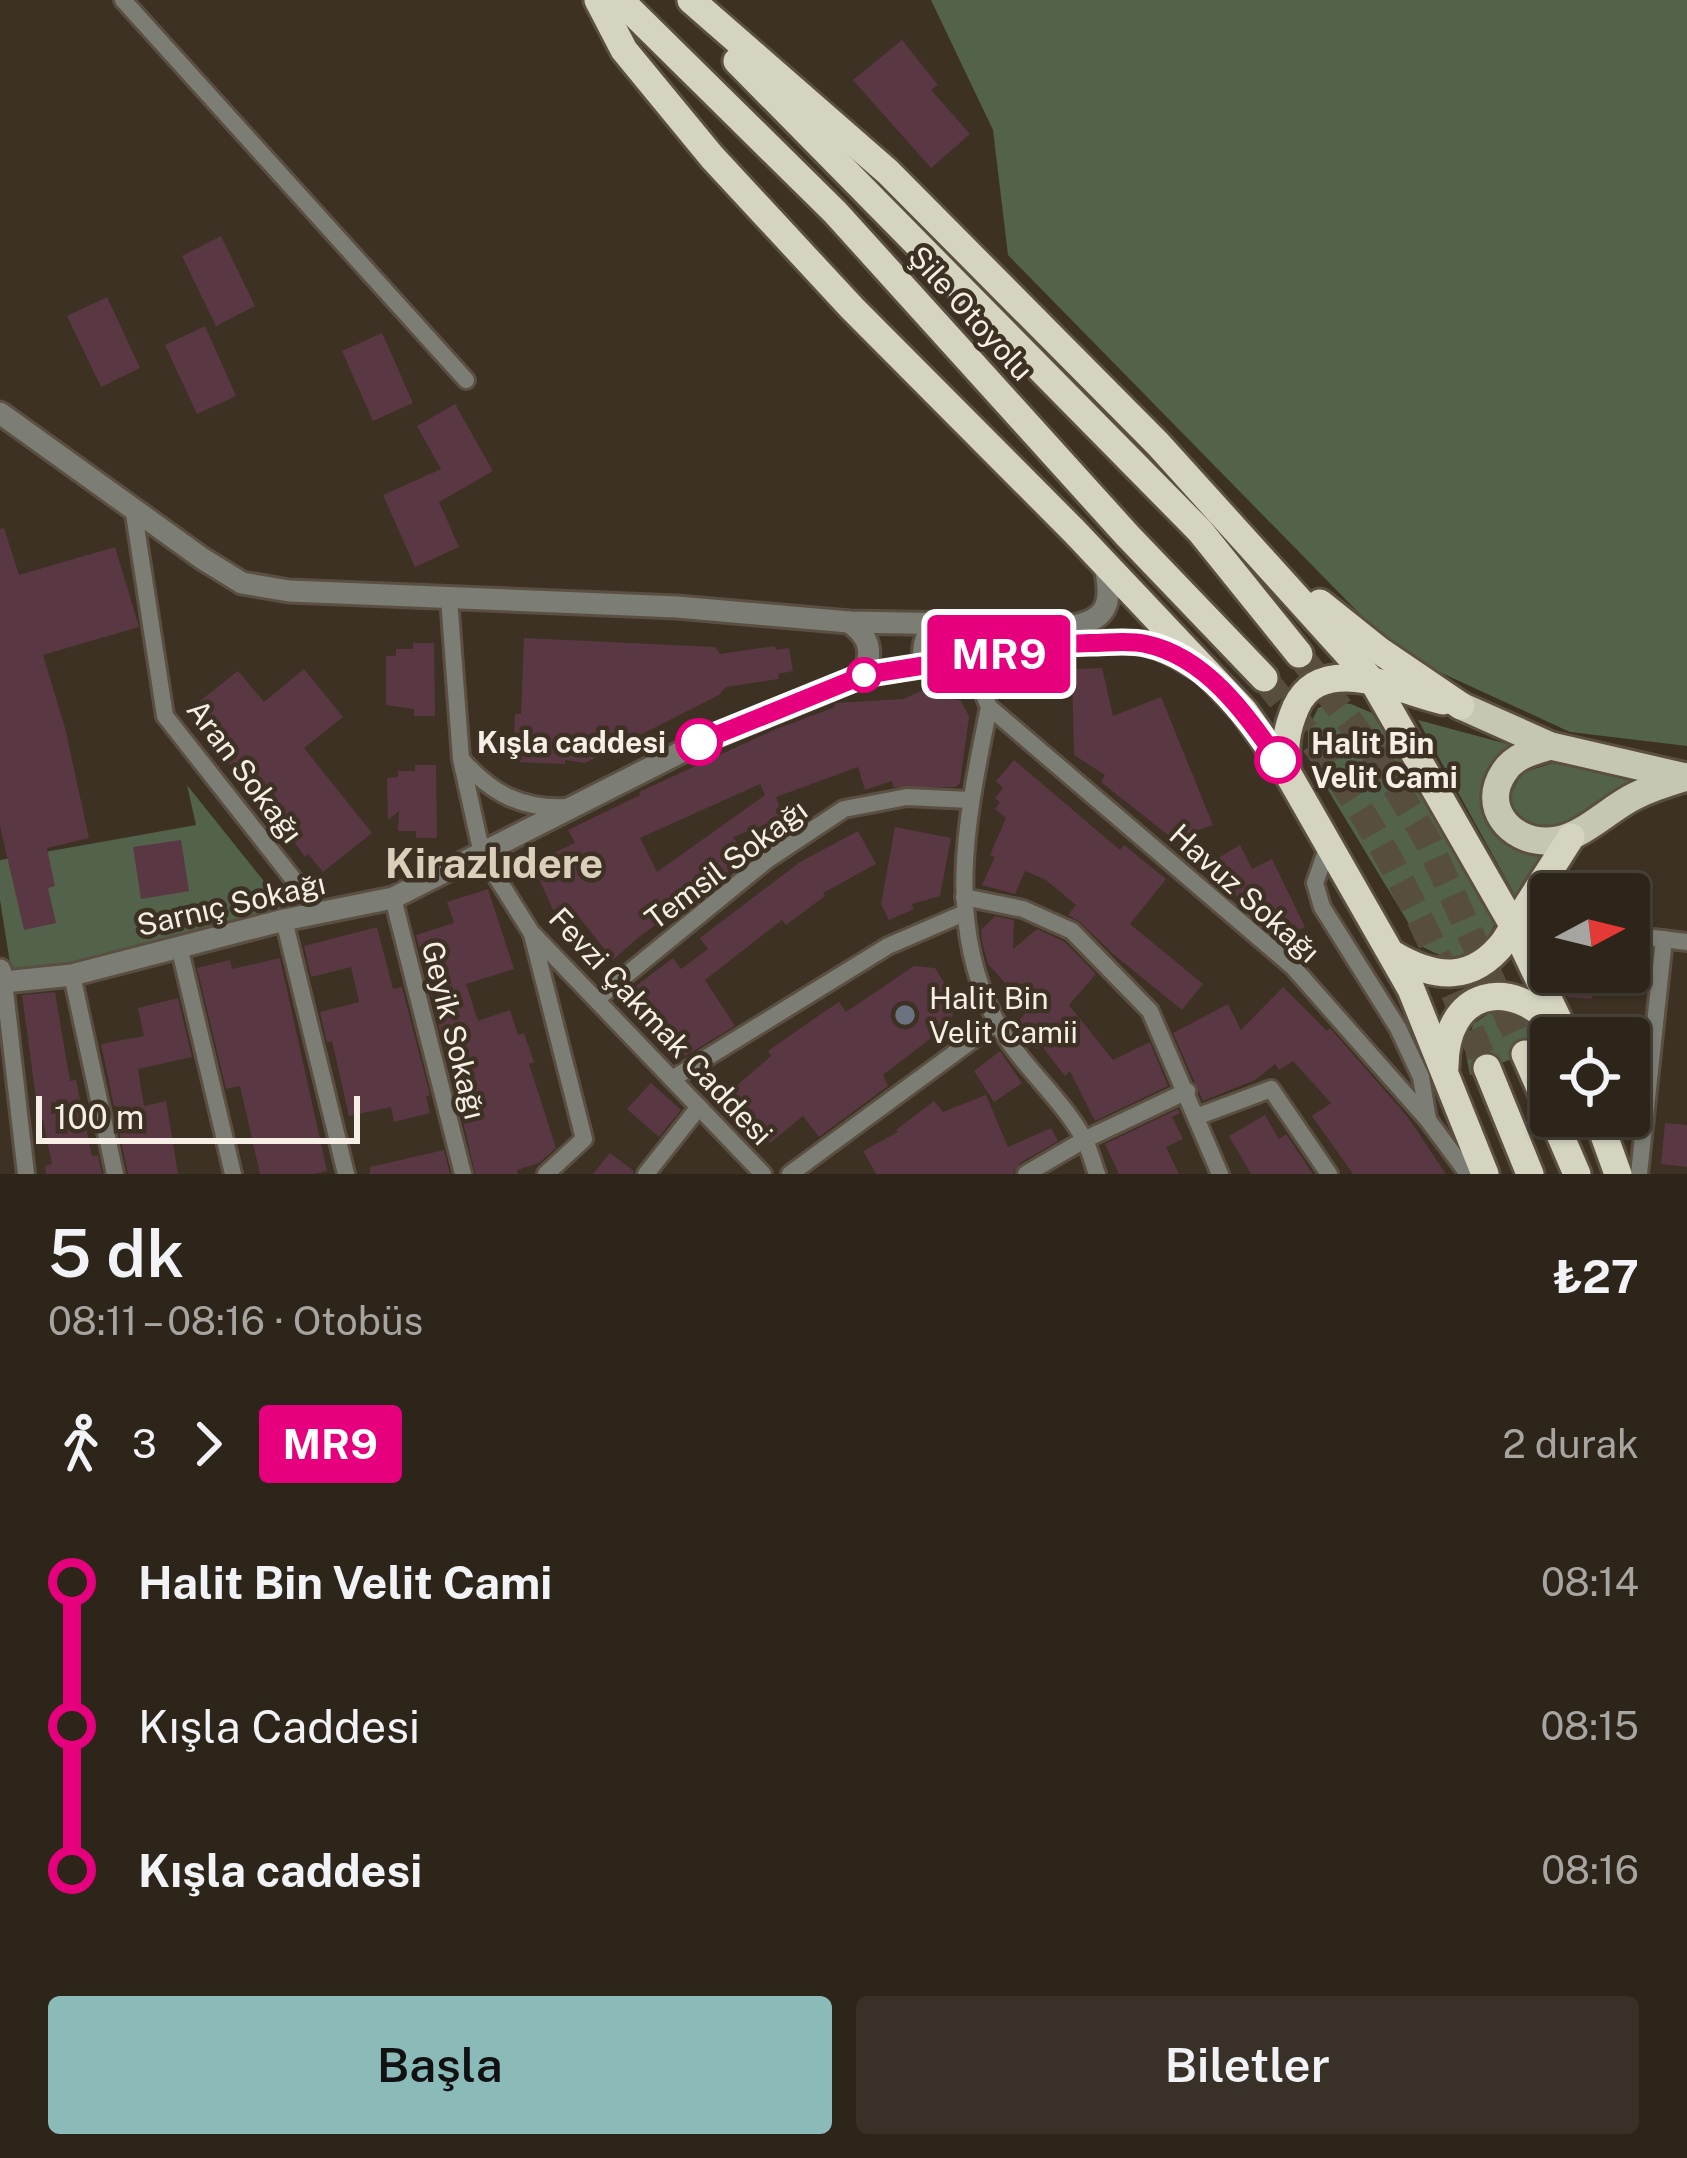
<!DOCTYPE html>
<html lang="tr">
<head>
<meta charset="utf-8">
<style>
  :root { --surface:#2d251a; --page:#393127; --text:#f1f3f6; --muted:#a7a5a2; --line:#484239; --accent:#8bbbb9 }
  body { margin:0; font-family:"Public Sans",sans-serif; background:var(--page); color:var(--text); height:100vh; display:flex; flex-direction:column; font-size:45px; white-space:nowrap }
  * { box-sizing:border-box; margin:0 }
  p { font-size:39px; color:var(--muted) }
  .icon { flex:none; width:66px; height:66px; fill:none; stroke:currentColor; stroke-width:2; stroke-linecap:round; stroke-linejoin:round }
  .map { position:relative; height:1174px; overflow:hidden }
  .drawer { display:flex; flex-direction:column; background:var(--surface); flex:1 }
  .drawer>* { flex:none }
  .badge { padding:0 24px; border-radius:9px; font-size:42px; line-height:78px }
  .needle { width:78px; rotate:83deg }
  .tools { position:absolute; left:1530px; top:873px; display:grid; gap:24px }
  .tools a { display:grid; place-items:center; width:120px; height:120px; border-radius:12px; background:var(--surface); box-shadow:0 3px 9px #0004,0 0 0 3px var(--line); font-size:60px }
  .scale { position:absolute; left:36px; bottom:30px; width:324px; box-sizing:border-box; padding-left:12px; border:6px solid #f6efe6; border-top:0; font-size:33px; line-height:42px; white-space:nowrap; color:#f6efe6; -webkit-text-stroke:9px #3c3122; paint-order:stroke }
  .map>.badge { position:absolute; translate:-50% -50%; box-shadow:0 0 0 6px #fff }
  .legs { display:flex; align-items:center; gap:18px; height:132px; padding:0 48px; font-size:39px }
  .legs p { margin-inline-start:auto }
  .headline { display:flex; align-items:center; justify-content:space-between; height:204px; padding:0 48px }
  h1 { font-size:66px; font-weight:600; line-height:90px }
  .action { display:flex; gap:24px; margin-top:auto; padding:24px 48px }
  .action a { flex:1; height:138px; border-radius:12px; background:var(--accent); color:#111; font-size:48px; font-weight:600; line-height:138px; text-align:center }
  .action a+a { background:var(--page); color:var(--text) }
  ul { padding:0 48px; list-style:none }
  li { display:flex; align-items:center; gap:42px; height:144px; font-size:45px }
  li i { display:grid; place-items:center; width:18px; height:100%; margin:0 15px; background:currentColor }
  li i::after { content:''; width:30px; height:30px; margin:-15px; border:9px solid; border-radius:50%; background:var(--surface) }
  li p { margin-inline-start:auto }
  li:first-child i { background:linear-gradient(#0000 50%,currentColor 0) }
  li:last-child i { background:linear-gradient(currentColor 50%,#0000 0) }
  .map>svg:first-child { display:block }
  .green { fill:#53624a }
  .building { fill:#593843; fill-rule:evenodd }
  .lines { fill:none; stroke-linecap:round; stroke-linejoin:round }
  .trunk-tunnel { stroke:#584e3f; stroke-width:27; stroke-dasharray:27 14; stroke-linecap:butt }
  .minor-casing { stroke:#5a4f41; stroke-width:22 }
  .tertiary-casing { stroke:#5a4f41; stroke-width:27 }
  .primary-casing { stroke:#5a4f41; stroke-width:33 }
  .trunk-casing { stroke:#5a4f41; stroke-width:33 }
  .minor { stroke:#7c7d74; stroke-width:16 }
  .tertiary { stroke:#7c7d74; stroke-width:21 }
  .primary { stroke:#c5c6b3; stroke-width:27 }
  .trunk { stroke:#d4d4c0; stroke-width:27 }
  .line-1-casing { stroke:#fff; stroke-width:27 }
  .line-1 { stroke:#e6007e; stroke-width:18 }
  .stop-1-dot { fill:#fff; stroke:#e6007e; stroke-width:6 }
  .worship-dot { fill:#6b7280; stroke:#3c3122; stroke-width:4.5 }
  .labels { text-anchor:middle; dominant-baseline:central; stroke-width:9; stroke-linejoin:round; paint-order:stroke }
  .street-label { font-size:30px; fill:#f6efe6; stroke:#3c3122 }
  .stop-label { font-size:30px; font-weight:bold; fill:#f6efe6; stroke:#3c3122; text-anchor:end }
  .poi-label { font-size:30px; fill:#f6efe6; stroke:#3c3122; text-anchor:start }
  .district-label { font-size:42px; font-weight:bold; fill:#dbcebb; stroke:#3c3122 }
</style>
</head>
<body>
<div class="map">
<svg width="1687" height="1174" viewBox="0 0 1687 1174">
  <rect width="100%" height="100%" fill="#3c3122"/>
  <g class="green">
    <polygon points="931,0 1687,0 1687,746 1570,732 1398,653 1008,255 993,130"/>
    <path d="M1334 702 1351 704 1372 713 1498 916C1480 960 1466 970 1423 947L1308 757V729L1318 708Z"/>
    <path d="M1418 720 1511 745C1459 788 1480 846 1545 855L1517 899Z"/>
    <polygon points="1553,763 1634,778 1553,830 1528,827 1511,811 1511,794 1522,773"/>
    <polygon points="187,785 291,915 12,976 0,900 0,860 196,825"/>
    <polygon points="1514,1011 1533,1019 1548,1045 1470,1075 1466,1054 1473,1024 1491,1012"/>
  </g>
  <g class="building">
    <polygon points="902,40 938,85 931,90 970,134 931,168 853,80"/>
    <polygon points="221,236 255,306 216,326 182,256"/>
    <polygon points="107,297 140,368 101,387 67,316"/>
    <polygon points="205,326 236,396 197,414 165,345"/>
    <polygon points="382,333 413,403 373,421 342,351"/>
    <polygon points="455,404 493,471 439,502 459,547 415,567 383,495 441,469 417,426"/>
    <polygon points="4,528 19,575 115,547 139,627 43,655 65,728 89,838 47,848 55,886 48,888 56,923 24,930 0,826 0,529"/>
    <polygon points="524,638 715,647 720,654 775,646 776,650 789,648 793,671 778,674 779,679 726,687 719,695 585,763 565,760 565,764 513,762 515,714 521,714"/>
    <polygon points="413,643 434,643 435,716 414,716 414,709 386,705 386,656 396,656 396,649 413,649"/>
    <polygon points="1102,668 1113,716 1161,697 1213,825 1173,839 1101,782 1105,775 1074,755 1072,669"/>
    <polygon points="304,669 343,717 304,748 372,833 323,872 308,854 305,857 242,770 238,774 203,730 206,727 191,708 238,671 264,702"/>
    <path d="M921 691 961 701 969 717 960 783 956 787H893L892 781 865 790 858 767 776 797 784 818 733 837 747 858 639 937 613 960 568 903 553 910 532 863 575 843 568 830 640 795 639 792 776 729 833 708 836 703 903 699ZM760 784 765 795 657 872 640 838Z"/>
    <polygon points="1014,760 1120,850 1124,845 1166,879 1130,924 1203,984 1182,1010 1113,954 1080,922 1068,915 1076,905 1046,880 1025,871 1015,894 982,885 995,857 990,855 1006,818 995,809 1000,802 995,798 1003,788 996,781"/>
    <polygon points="415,765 436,765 437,838 416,838 416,831 398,831 399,811 388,820 387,778 398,777 398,771 415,771"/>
    <polygon points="895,827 951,838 940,896 912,904 914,909 889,920 881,904"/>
    <polygon points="858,831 876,864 823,893 825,896 786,925 782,920 705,980 735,1026 685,1056 658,1015 645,1025 625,994 673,958 681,969 708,949 700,938 800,862"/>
    <polygon points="181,840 189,891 141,899 133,847"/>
    <polygon points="1240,845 1252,869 1272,859 1305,927 1280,939 1205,866"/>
    <polygon points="488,889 514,969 466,984 478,1021 510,1010 518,1035 524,1033 534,1062 529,1064 556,1148 539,1163 517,1170 518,1174 475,1174 463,1121 473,1117 463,1086 454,1088 416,935 454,923 447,902"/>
    <polygon points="995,916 1014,920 1013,949 1037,929 1065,942 1096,974 1069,1005 1113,1060 1150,1042 1168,1086 1095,1121 1070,1071 1065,1076 1041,1045 1037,1049 1020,1035 1025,1032 1016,1025 1028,1009 988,964 982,942 981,930"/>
    <polygon points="377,927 393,989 402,987 430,1095 426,1097 430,1113 394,1122 391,1107 349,1116 332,1041 327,1043 320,1012 359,1002 351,967 311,977 304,946"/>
    <polygon points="1629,953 1650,954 1645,995 1625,994"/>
    <polygon points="280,958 327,1171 314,1174 260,1174 240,1086 226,1089 197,968 230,960 232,969"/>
    <polygon points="914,966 935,968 954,999 952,1022 883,1075 888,1086 819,1137 803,1116 770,1143 727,1094 771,1056 768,1051 821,1014 839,1002 846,1012"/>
    <polygon points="1567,972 1595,972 1592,999 1568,997"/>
    <polygon points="1283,987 1327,1031 1330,1028 1407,1116 1446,1174 1353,1174 1312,1116 1331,1103 1293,1061 1279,1070 1275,1064 1255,1080 1203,1101 1173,1033 1228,1004 1241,1030"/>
    <polygon points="55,992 70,1081 76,1080 92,1156 98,1155 102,1174 46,1174 45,1166 52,1164 43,1120 39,1121 22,995"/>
    <polygon points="178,998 192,1057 138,1069 144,1106 166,1101 178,1174 128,1174 101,1044 144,1036 138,1008"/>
    <polygon points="1000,1051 1022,1083 994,1102 974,1071"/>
    <polygon points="651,1083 681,1110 659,1137 627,1109"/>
    <polygon points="986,1095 1008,1147 1051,1128 1058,1141 1020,1163 1013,1174 876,1174 863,1151 898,1132 896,1130 934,1101 943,1112"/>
    <polygon points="1178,1109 1180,1113 1172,1117 1183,1139 1166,1147 1179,1174 1119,1174 1105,1144"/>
    <polygon points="1265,1115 1279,1139 1286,1134 1313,1174 1251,1174 1229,1136"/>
    <polygon points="1665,1123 1687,1125 1687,1167 1661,1164"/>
    <polygon points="444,1150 450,1174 370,1174 370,1167"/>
    <polygon points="610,1153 634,1171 633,1174 593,1174"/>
  </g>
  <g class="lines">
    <g class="trunk-tunnel">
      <polyline points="1299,654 1381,763 1427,839 1525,1054"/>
      <path d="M1264 678C1304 729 1343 779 1376 836 1419 910 1453 990 1487 1068"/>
    </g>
    <g class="minor-casing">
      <g id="minor">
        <polyline points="123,0 466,380"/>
        <polyline points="133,507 165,716 320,913"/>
        <polyline points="449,598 461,759 482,854 531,932 763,1174"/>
        <polyline points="973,668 989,707 1293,967 1428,1120 1468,1174"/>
        <path d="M989 707C968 813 943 920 996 1021 1019 1064 1061 1097 1084 1139 1090 1150 1093 1163 1097 1174"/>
        <path d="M462 760C492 794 523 810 569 807"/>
        <polyline points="1329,843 1315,883 1322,907 1398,1028 1421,1077 1428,1120"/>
        <polyline points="964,897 1023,909 1072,931 1150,1011 1220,1174"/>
        <polyline points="393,898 463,1174"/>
        <polyline points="284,920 346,1174"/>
        <polyline points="532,934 584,1139 546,1174"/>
        <polyline points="1629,935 1687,942"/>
        <polyline points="179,946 233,1174"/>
        <polyline points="72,975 115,1174"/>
        <polyline points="4,982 26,1174"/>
        <polyline points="598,998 767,860 844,809 907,797 970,800"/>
        <polyline points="672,1079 888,946 962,914"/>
        <polyline points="1196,1117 1271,1089 1329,1174"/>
        <polyline points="646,1174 699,1107"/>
        <polyline points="790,1174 997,1022"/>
        <polyline points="1026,1174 1084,1140 1187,1091"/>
        <polyline points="1639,1174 1664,939"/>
      </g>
    </g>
    <g class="tertiary-casing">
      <g id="tertiary">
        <path d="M0 413 203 559 242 583 289 591 677 607 849 622 1072 626C1112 620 1112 597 1104 562"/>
        <path d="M849 622C870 637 873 651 864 675"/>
        <path d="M937 624C917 640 918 677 950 678 967 679 968 668 979 659 1000 643 1116 639 1144 644 1162 647 1178 658 1194 667"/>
        <polyline points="0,970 4,982 72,975 284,920 393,898 699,743 864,675 927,665"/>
      </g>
    </g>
    <g class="primary-casing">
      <g id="primary">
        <polyline points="1461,706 1551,746 1686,777"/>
        <path d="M1551 746C1533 751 1514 756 1504 772 1481 806 1509 841 1546 841 1579 842 1606 810 1635 796 1651 788 1670 782 1687 777"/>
      </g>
    </g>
    <g class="trunk-casing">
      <g id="trunk">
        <polyline points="598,0 624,50 712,157 852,308 1075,532 1244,711 1287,772 1411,989 1485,1174"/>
        <polyline points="620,0 835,212 1127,535 1264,678"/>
        <polyline points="691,0 888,172 1158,444 1374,683 1513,925 1567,1038"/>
        <polyline points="737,61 1200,531 1299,654"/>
        <polyline points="1320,603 1380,651 1461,706"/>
        <path d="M1287 772C1284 747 1286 730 1296 707 1321 652 1399 690 1443 701"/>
        <path d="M1394 955C1435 979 1472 983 1504 942L1571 837"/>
        <polyline points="1551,985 1546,949 1551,912"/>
        <polyline points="1525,1054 1551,1113"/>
        <path d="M1445 1067C1445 990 1510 974 1558 1029"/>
        <polyline points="1487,1068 1530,1174"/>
        <polyline points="1552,1116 1577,1174"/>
        <polyline points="1597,1116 1618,1174"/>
      </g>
    </g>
    <use href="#minor" class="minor"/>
    <use href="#tertiary" class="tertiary"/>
    <use href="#primary" class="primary"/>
    <use href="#trunk" class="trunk"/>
  </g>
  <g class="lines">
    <g class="line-1-casing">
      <path id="line-1" d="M699 742 864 675 927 665C943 684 966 681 978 659 1015 649 1051 644 1090 643 1108 643 1129 640 1146 644 1206 657 1245 713 1278 760"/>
    </g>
    <use href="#line-1" class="line-1"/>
  </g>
  <g class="stop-1-dot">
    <circle cx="864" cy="675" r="15"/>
    <circle cx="699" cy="742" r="21"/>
    <circle cx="1278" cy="760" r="21"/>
  </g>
  <circle class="worship-dot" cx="905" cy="1015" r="12"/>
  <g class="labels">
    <g class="street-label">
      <text transform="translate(971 313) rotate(48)">Şile Otoyolu</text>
      <text transform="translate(245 771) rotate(53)">Aran Sokağı</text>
      <text transform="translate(726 864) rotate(-37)">Temsil Sokağı</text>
      <text transform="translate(1245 893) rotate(42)">Havuz Sokağı</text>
      <text transform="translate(231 904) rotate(-13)">Sarnıç Sokağı</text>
      <text transform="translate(661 1026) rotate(47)">Fevzi Çakmak Caddesi</text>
      <text transform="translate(454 1030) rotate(76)">Geyik Sokağı</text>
    </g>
    <g class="stop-label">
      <text x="666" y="742">Kışla caddesi</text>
      <text x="1311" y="743" text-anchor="start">Halit Bin<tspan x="1311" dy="34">Velit Cami</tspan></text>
    </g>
    <g class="poi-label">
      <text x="929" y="998">Halit Bin<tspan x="929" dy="34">Velit Camii</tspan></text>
    </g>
    <g class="district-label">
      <text x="494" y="862">Kirazlıdere</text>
    </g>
  </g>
</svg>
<div class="tools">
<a><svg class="needle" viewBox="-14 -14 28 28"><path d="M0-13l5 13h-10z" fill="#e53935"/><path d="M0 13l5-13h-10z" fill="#a7a5a2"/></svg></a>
<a><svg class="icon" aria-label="locate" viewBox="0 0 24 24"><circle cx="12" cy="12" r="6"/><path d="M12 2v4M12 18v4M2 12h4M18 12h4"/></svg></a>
</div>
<div class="scale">100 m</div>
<b class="badge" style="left:999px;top:654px;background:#e6007e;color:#fff">MR9</b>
</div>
<section class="drawer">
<div class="headline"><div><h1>5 dk</h1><p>08:11 – 08:16 · Otobüs</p></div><b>₺27</b></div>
<div class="legs"><svg class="icon" aria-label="walk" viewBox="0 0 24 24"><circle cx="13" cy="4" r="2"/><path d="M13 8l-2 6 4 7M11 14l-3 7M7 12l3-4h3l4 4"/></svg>3<svg class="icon" aria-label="forward" viewBox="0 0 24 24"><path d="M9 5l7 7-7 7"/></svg><b class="badge" style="background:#e6007e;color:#fff">MR9</b><p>2 durak</p></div>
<ul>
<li><i style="color:#e6007e"></i><b>Halit Bin Velit Cami</b><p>08:14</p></li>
<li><i style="color:#e6007e"></i><span>Kışla Caddesi</span><p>08:15</p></li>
<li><i style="color:#e6007e"></i><b>Kışla caddesi</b><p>08:16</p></li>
</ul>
<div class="action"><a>Başla</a><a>Biletler</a></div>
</section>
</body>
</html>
